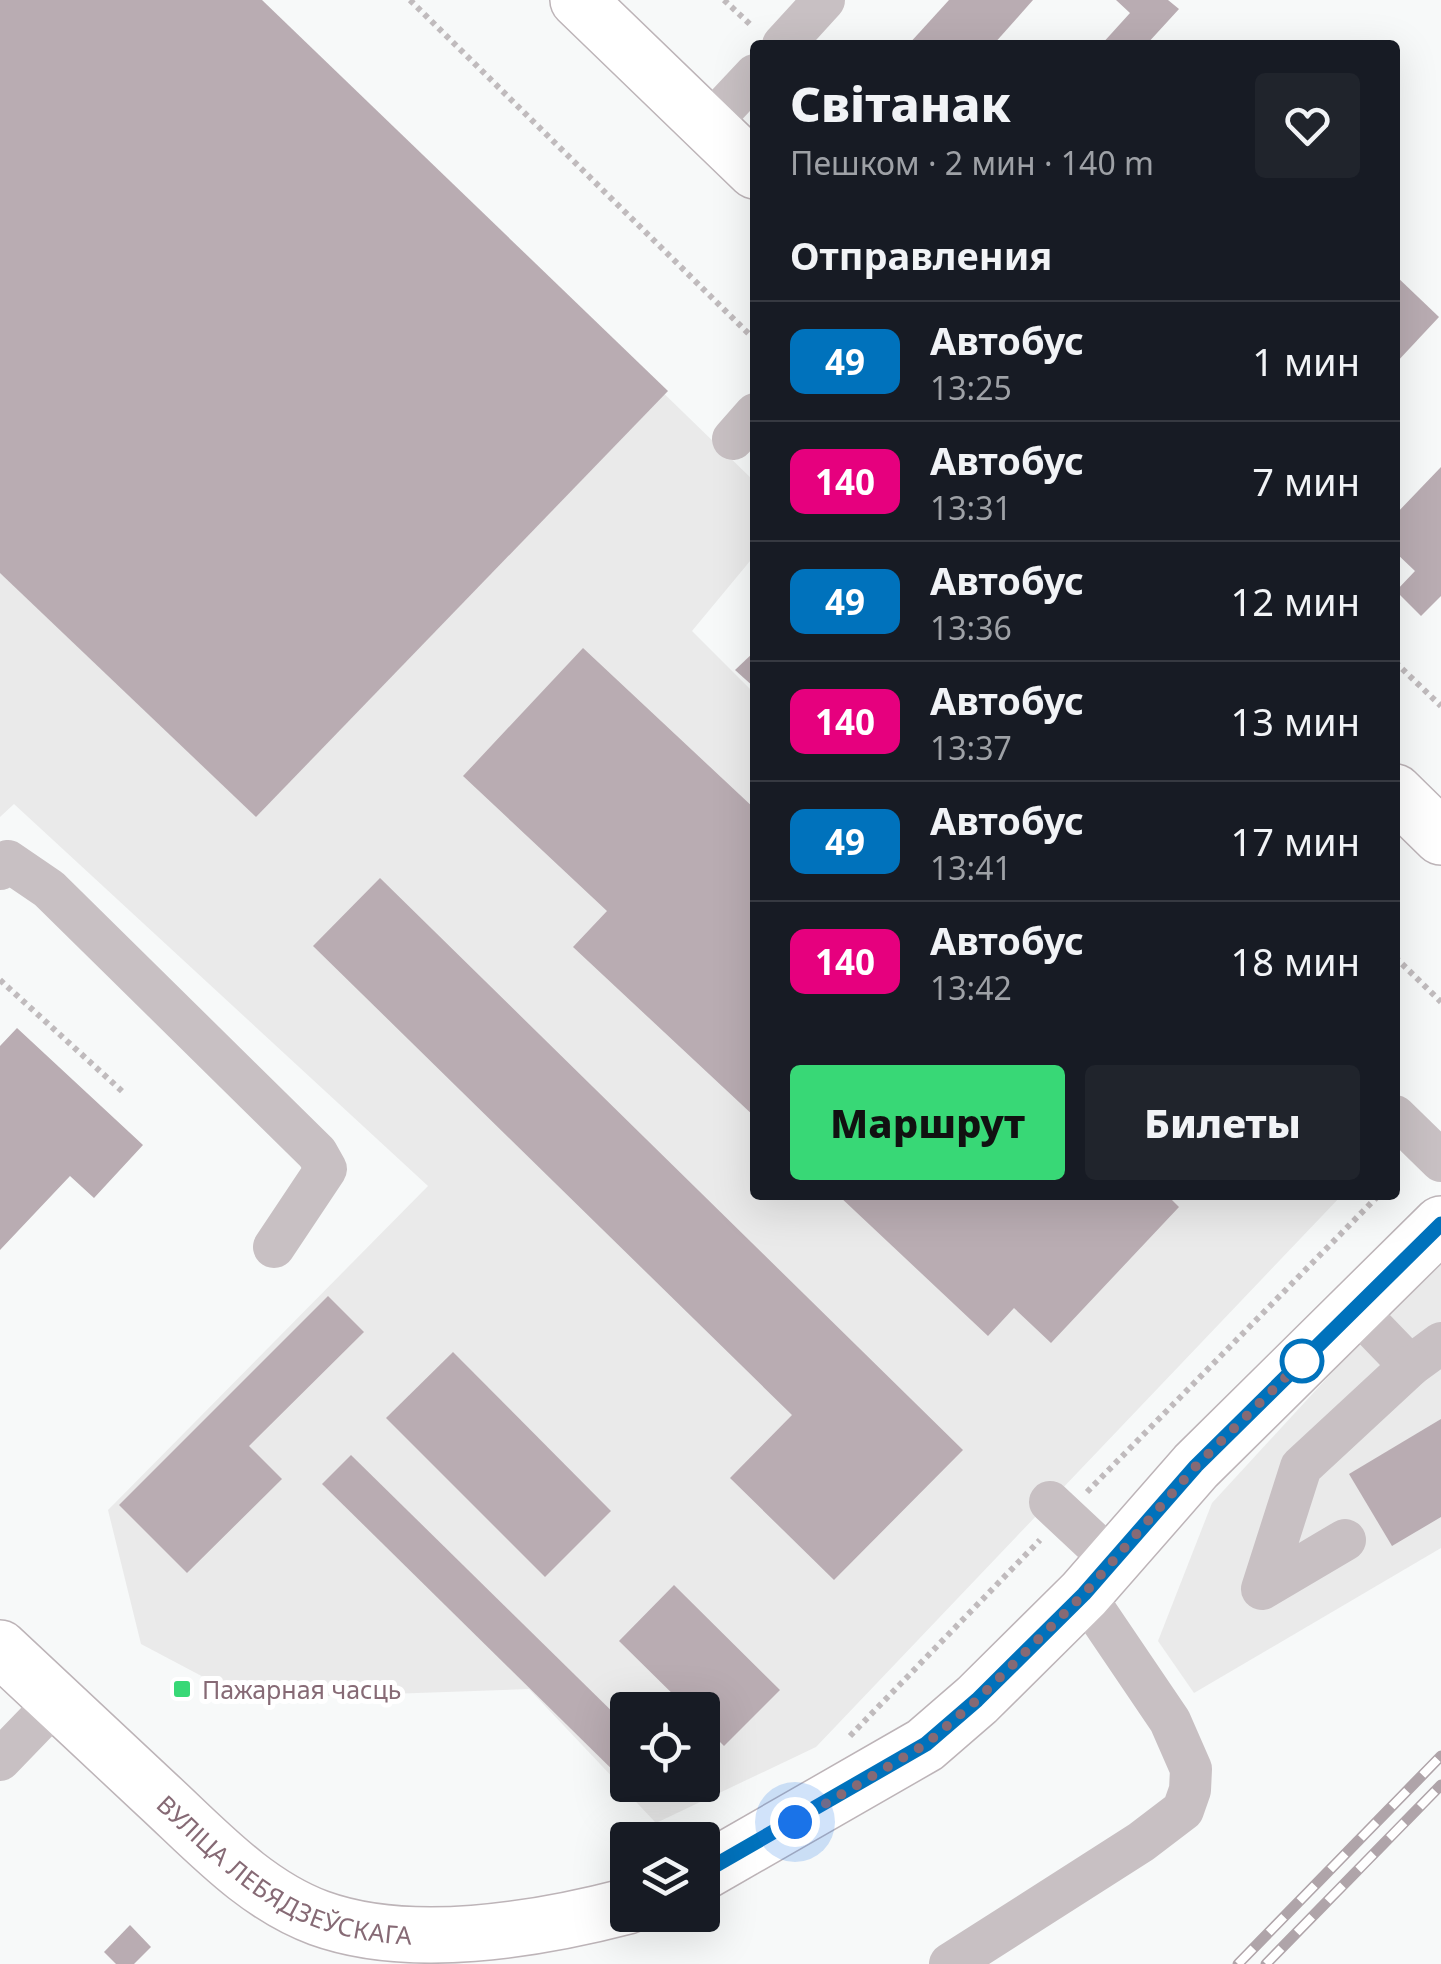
<!DOCTYPE html>
<html lang="ru">
<head>
<meta charset="utf-8">
<style>
  :root { --surface:#171b24; --page:#20242c; --text:#f1f3f6; --muted:#9ea1a6; --line:#363941; --accent:#38d876 }
  body { margin:0; font-family:"Noto Sans",sans-serif; background:var(--page); color:var(--text); height:100vh; display:flex; flex-direction:column; font-size:38px; white-space:nowrap }
  * { box-sizing:border-box; margin:0 }
  p { font-size:32px; color:var(--muted) }
  .icon { flex:none; width:55px; height:55px; fill:none; stroke:currentColor; stroke-width:2; stroke-linecap:round; stroke-linejoin:round }
  .map { position:relative; flex:1; overflow:hidden }
  .side { position:absolute; left:750px; top:40px; width:650px; height:1160px; display:flex; flex-direction:column; background:var(--surface); border-radius:10px; box-shadow:0 10px 40px #0002 }
  .side>* { flex:none }
  .badge { padding:0 20px; border-radius:15px; font-size:35px; line-height:65px }
  .tools { position:absolute; left:610px; top:1692px; display:grid; gap:20px }
  .tools a { display:grid; place-items:center; width:110px; height:110px; border-radius:10px; background:var(--surface); box-shadow:0 10px 40px #0002; font-size:50px }
  .you { position:absolute; width:50px; height:50px; margin:-25px; border:8px solid #fff; border-radius:50%; background:#1a73e8; box-shadow:0 0 0 15px #1a73e833 }
  .map>.badge { position:absolute; translate:-50% -50%; box-shadow:0 0 0 5px #fff }
  h2 { padding:0 40px; font-size:38px; line-height:90px }
  .round { display:grid; place-items:center; flex:none; width:105px; height:105px; border-radius:10px; background:var(--page) }
  .summary { display:flex; align-items:center; justify-content:space-between; height:170px; padding:0 40px }
  h1 { font-size:48px; font-weight:800; line-height:75px }
  .action { display:flex; gap:20px; margin-top:auto; padding:20px 40px }
  .action a { flex:1; height:115px; border-radius:10px; background:var(--accent); color:#111; font-size:40px; font-weight:800; line-height:115px; text-align:center }
  .action a+a { background:var(--page); color:var(--text) }
  ul { padding:0; list-style:none }
  li { display:flex; align-items:center; gap:30px; height:120px; padding:0 40px; border-top:2px solid var(--line) }
  li div { flex:1 }
  li b { display:block; font-size:38px }
  li em { font-style:normal }
  li .badge { min-width:110px; font-weight:700; text-align:center }
  .map>svg:first-child { display:block }
  .built { fill:#eaeaea; fill-rule:evenodd }
  .building { fill:#b9acb2 }
  .lines { fill:none; stroke-linecap:round; stroke-linejoin:round }
  .major-casing { stroke:#bdb4b8; stroke-width:58 }
  .path { stroke:#c0bbbd; stroke-width:6; stroke-dasharray:5 5; stroke-linecap:butt }
  .minor { stroke:#c8c0c3; stroke-width:42 }
  .major { stroke:#fff; stroke-width:55 }
  .rail-casing { stroke:#afa4a9; stroke-width:11 }
  .rail { stroke:#fff; stroke-width:8; stroke-dasharray:22; stroke-linecap:butt }
  .line-casing { stroke:#fff; stroke-width:22 }
  .line { stroke:#0072bc; stroke-width:15 }
  .walk { stroke:#866a75; stroke-width:10; stroke-dasharray:0 18 }
  .stop-dot { fill:#fff; stroke:#0072bc; stroke-width:5 }
  .poi-dot { fill:#38d876; stroke:#fff; stroke-width:4 }
  .labels { text-anchor:middle; dominant-baseline:central; stroke-width:10; stroke-linejoin:round; paint-order:stroke }
  .poi-label { font-size:25px; fill:#866a75; stroke:#fff; text-anchor:start }
  .street-label { font-size:25px; fill:#866a75; stroke:#fff }
</style>
</head>
<body>
<div class="map">
<svg width="1441" height="1964" viewBox="0 0 1441 1964">
  <rect width="100%" height="100%" fill="#f7f9f9"/>
  <g class="built">
    <path d="M0 0H259L755 482V555L692 631 755 694V1195H1342L816 1747 656 1823 529 1689 245 1699 141 1644 108 1510 428 1186 14 804 0 817ZM628 1710H702V1785H628Z"/>
    <polygon points="1441,1265 1441,1548 1194,1693 1158,1641 1212,1503 1350,1353"/>
  </g>
  <g class="building">
    <polygon points="0,0 262,0 668,391 256,817 0,573"/>
    <polygon points="949,0 1033,0 993,45 908,45"/>
    <polygon points="1116,0 1168,0 1179,9 1146,45 1101,45 1130,13"/>
    <polygon points="1395,275 1439,317 1395,364"/>
    <polygon points="1441,467 1441,596 1421,616 1396,591 1415,571 1395,552 1395,515"/>
    <polygon points="583,648 755,809 755,1117 573,947 607,911 463,776"/>
    <polygon points="755,651 755,688 735,670"/>
    <polygon points="380,878 963,1450 834,1580 730,1478 792,1415 313,946"/>
    <polygon points="17,1028 143,1145 94,1198 70,1176 0,1250 0,1046"/>
    <polygon points="838,1195 1167,1195 1179,1207 1051,1343 1014,1308 988,1336"/>
    <polygon points="328,1296 364,1332 249,1446 282,1479 187,1573 119,1505"/>
    <polygon points="453,1352 611,1511 545,1577 386,1418"/>
    <polygon points="1441,1419 1441,1517 1392,1546 1349,1474"/>
    <polygon points="351,1455 628,1727 628,1785 322,1484"/>
    <polygon points="674,1585 780,1690 724,1746 702,1724 702,1710 689,1710 619,1641"/>
    <polygon points="130,1925 151,1947 134,1964 116,1964 104,1952"/>
  </g>
  <g class="lines">
    <g class="major-casing">
      <g id="major">
        <polyline points="578,0 755,171"/>
        <polyline points="1395,792 1441,837"/>
        <path id="s1" d="M0 1648C52 1697 104 1745 156 1794 206 1840 254 1894 319 1918 410 1951 536 1930 628 1906"/>
        <polyline points="702,1873 925,1745 977,1700 1084,1594 1196,1466 1441,1224"/>
      </g>
    </g>
    <g class="path">
      <polyline points="410,0 755,340"/>
      <polyline points="724,0 753,27"/>
      <polyline points="1395,662 1441,706"/>
      <polyline points="1395,957 1441,1002"/>
      <polyline points="0,980 124,1093"/>
      <polyline points="1087,1492 1379,1195"/>
      <polyline points="850,1736 1040,1540"/>
    </g>
    <g class="minor">
      <polyline points="783,45 824,0"/>
      <polyline points="708,125 755,75"/>
      <polyline points="733,439 755,414"/>
      <polyline points="0,869 8,861 49,889 317,1153 326,1169 274,1247"/>
      <polyline points="1395,1116 1441,1161"/>
      <polyline points="1355,1309 1410,1366 1441,1343"/>
      <polyline points="1050,1502 1113,1561"/>
      <polyline points="1345,1540 1262,1589 1301,1467 1410,1366"/>
      <polyline points="0,1760 57,1701"/>
      <polyline points="950,1964 1141,1842 1183,1810 1190,1790 1191,1769 1170,1721 1084,1594"/>
    </g>
    <use href="#major" class="major"/>
    <g class="rail-casing">
      <g id="rail">
        <polyline points="1238,1964 1441,1756"/>
        <polyline points="1266,1964 1441,1785"/>
      </g>
    </g>
    <use href="#rail" class="rail"/>
  </g>
  <g class="lines">
    <g class="line-casing">
      <polyline id="line" points="702,1873 926,1744 977,1700 1084,1594 1196,1466 1441,1224"/>
    </g>
    <use href="#line" class="line"/>
    <polyline class="walk" points="795,1822 926,1744 977,1700 1084,1594 1196,1466 1302,1361"/>
  </g>
  <circle class="stop-dot" cx="1302" cy="1361" r="20"/>
  <rect class="poi-dot" x="172" y="1679" width="20" height="20" rx="5"/>
  <g class="labels">
    <g class="poi-label">
      <text x="202" y="1689">Пажарная часць</text>
    </g>
    <g class="street-label">
      <text stroke="none"><textPath href="#s1" startOffset="368">ВУЛІЦА ЛЕБЯДЗЕЎСКАГА</textPath></text>
    </g>
  </g>
</svg>
<div class="tools">
<a><svg class="icon" aria-label="locate" viewBox="0 0 24 24"><circle cx="12" cy="12" r="6"/><path d="M12 2v4M12 18v4M2 12h4M18 12h4"/></svg></a>
<a><svg class="icon" aria-label="layers" viewBox="0 0 24 24"><path d="M12 4l9 5-9 5-9-5zM3 14l9 5 9-5"/></svg></a>
</div>
<div class="you" style="left:795px;top:1822px"></div>
<section class="side">
<div class="summary"><div><h1>Світанак</h1><p>Пешком · 2 мин · 140 m</p></div><a class="round"><svg class="icon" aria-label="heart" viewBox="0 0 24 24"><path d="M12 20l-8-8c-3-5 5-10 8-4 3-6 11-1 8 4z"/></svg></a></div>
<h2>Отправления</h2>
<ul>
<li><span class="badge" style="background:#0072bc;color:#fff">49</span><div><b>Автобус</b><p>13:25</p></div><em>1 мин</em></li>
<li><span class="badge" style="background:#e6007e;color:#fff">140</span><div><b>Автобус</b><p>13:31</p></div><em>7 мин</em></li>
<li><span class="badge" style="background:#0072bc;color:#fff">49</span><div><b>Автобус</b><p>13:36</p></div><em>12 мин</em></li>
<li><span class="badge" style="background:#e6007e;color:#fff">140</span><div><b>Автобус</b><p>13:37</p></div><em>13 мин</em></li>
<li><span class="badge" style="background:#0072bc;color:#fff">49</span><div><b>Автобус</b><p>13:41</p></div><em>17 мин</em></li>
<li><span class="badge" style="background:#e6007e;color:#fff">140</span><div><b>Автобус</b><p>13:42</p></div><em>18 мин</em></li>
</ul>
<div class="action"><a>Маршрут</a><a>Билеты</a></div>
</section>
</div>
</body>
</html>
